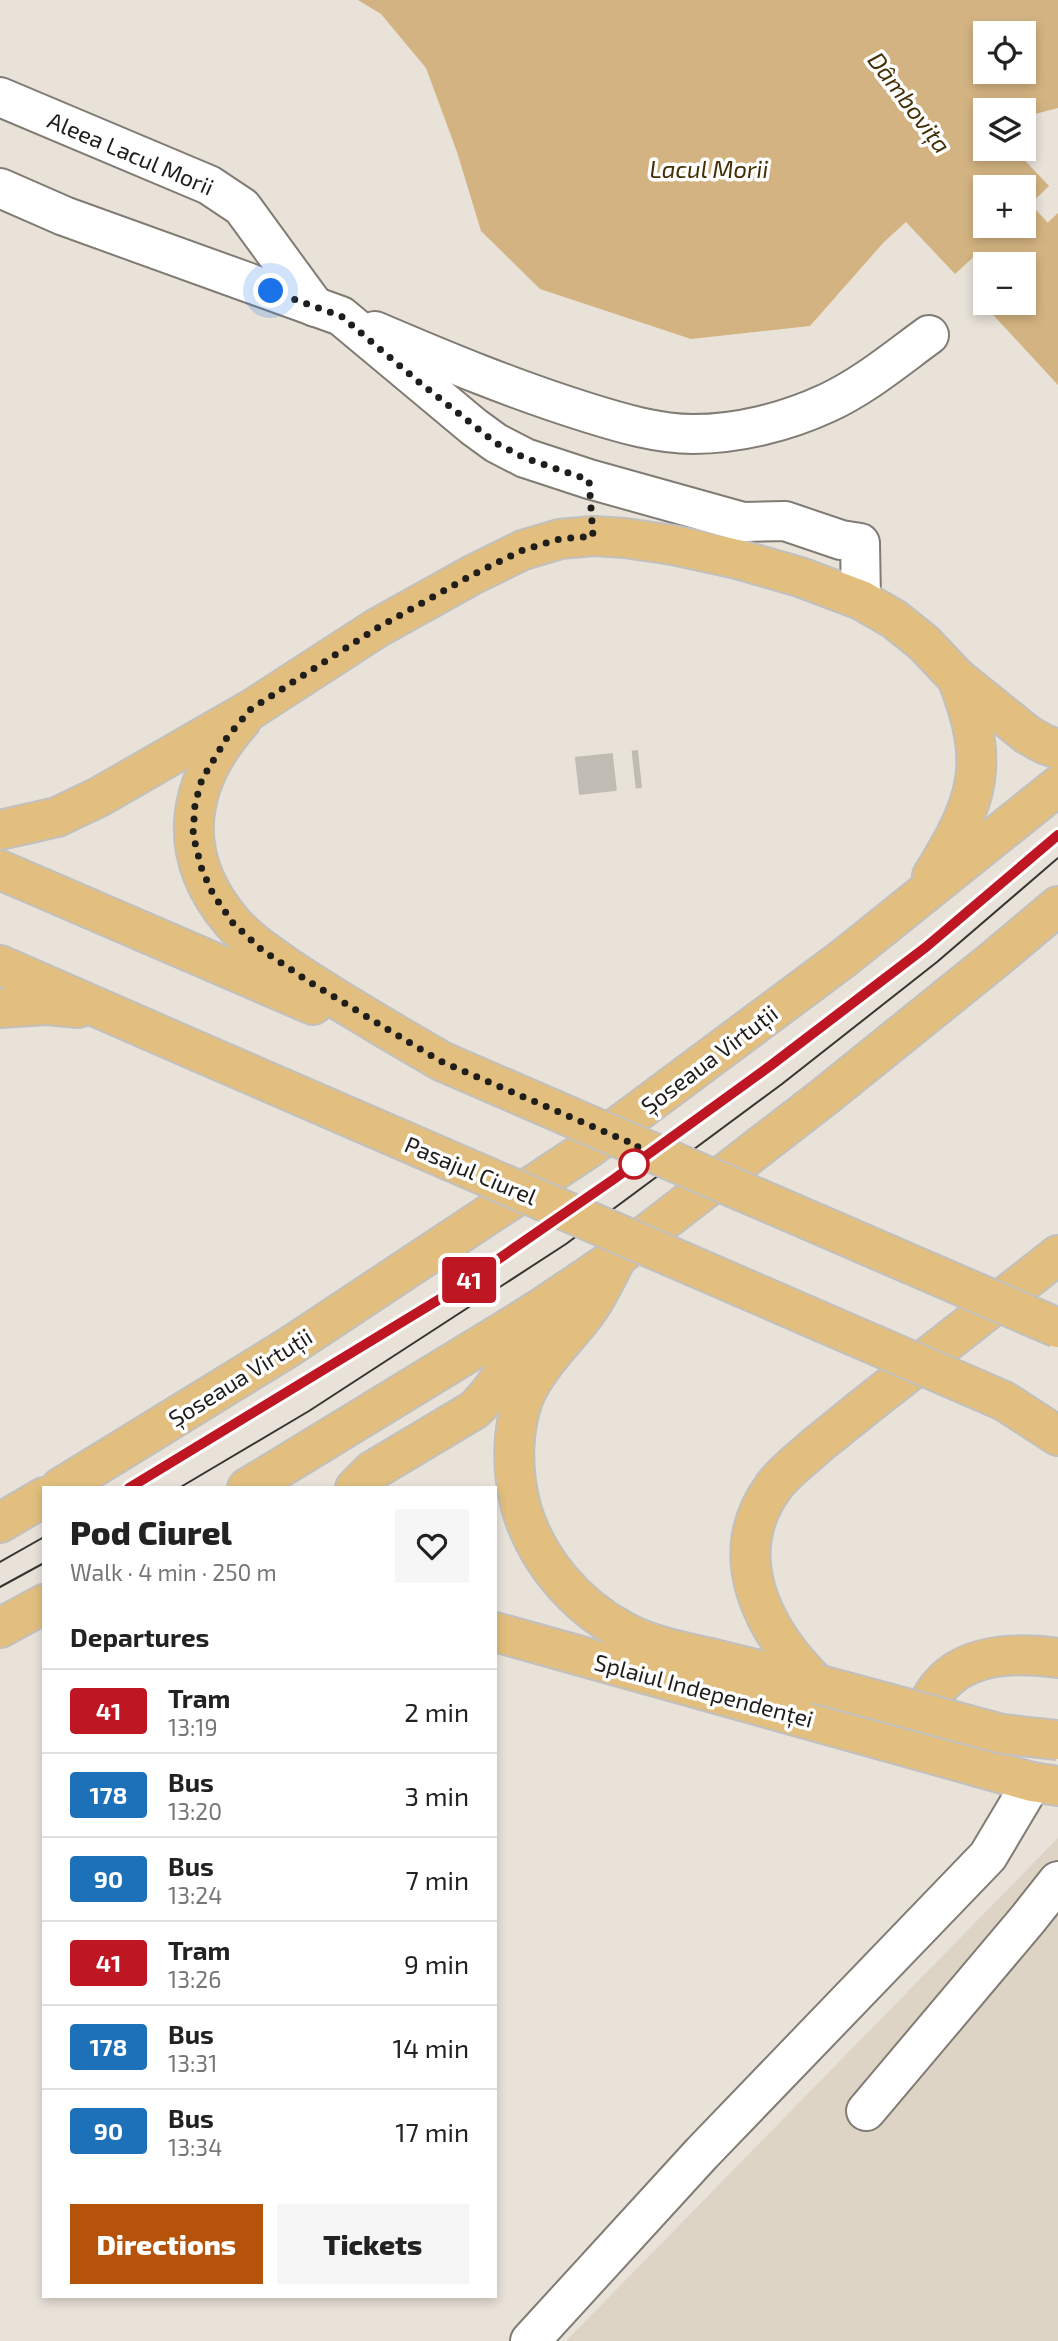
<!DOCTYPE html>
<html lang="en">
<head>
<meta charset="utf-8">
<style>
  :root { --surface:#fff; --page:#f6f6f6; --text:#222; --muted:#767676; --line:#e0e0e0; --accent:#b45309 }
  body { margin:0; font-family:"Exo 2",sans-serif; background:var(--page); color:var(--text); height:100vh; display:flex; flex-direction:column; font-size:26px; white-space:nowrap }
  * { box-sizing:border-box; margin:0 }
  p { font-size:23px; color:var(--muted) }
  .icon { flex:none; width:38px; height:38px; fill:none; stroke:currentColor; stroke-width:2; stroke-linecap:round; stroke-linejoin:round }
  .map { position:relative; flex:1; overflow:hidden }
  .panel { position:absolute; left:42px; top:1486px; width:455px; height:812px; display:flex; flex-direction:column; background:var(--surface); border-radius:0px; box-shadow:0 4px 10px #0003 }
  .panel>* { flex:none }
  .badge { padding:0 14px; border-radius:5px; font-size:24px; line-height:46px }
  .fabs { position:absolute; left:973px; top:21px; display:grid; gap:14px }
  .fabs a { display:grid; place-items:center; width:63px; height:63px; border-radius:0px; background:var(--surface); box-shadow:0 4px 10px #0003; font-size:35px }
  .you { position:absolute; width:35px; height:35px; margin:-18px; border:5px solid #fff; border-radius:50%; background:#1a73e8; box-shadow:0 0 0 10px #1a73e833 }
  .map>.badge { position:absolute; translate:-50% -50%; box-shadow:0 0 0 4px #fff }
  h2 { padding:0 28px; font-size:26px; line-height:63px }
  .round { display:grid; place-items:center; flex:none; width:74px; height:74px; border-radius:0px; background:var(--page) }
  .headline { display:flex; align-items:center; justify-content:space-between; height:119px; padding:0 28px }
  h1 { font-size:33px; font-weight:800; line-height:52px }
  .primary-button { display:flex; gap:14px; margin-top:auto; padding:14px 28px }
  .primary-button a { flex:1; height:80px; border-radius:0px; background:var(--accent); color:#fff; font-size:28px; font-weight:800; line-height:80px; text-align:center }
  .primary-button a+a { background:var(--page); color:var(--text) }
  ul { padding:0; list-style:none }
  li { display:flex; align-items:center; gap:21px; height:84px; padding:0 28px; border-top:2px solid var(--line) }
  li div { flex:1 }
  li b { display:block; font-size:26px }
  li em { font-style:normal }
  li .badge { min-width:77px; font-weight:700; text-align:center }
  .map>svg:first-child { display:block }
  .built { fill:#ded4c6 }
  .water { fill:#d3b381; fill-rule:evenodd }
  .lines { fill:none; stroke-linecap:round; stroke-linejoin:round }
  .river { stroke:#d3b381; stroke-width:74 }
  .minor-tunnel { stroke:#c0bbb3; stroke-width:38; stroke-dasharray:38 19; stroke-linecap:butt }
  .minor-casing { stroke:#807b73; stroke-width:42 }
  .major-casing { stroke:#c1c0bf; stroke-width:42 }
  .minor { stroke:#fff; stroke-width:38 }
  .major { stroke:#e2bf7e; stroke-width:38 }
  .tram { stroke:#373531; stroke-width:2 }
  .major-bridge-casing { stroke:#c1c0bf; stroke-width:42; stroke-linecap:butt }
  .major-bridge { stroke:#e2bf7e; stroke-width:38 }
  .line-casing { stroke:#fff; stroke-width:16 }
  .line { stroke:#be1622; stroke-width:10 }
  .walk { stroke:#201e1b; stroke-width:7; stroke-dasharray:0 12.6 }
  .stop-dot { fill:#fff; stroke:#be1622; stroke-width:3.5 }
  .labels { text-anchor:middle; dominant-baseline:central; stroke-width:7; stroke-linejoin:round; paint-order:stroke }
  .street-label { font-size:23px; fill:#201e1b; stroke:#fff }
  .water-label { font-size:24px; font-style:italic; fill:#442e04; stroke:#fff }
</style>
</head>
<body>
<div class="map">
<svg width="1058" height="2341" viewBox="0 0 1058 2341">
  <rect width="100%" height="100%" fill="#e8e2d9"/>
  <polygon class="built" points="1058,1838 1058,2341 566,2341 1051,1845"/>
  <g class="water">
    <path d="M358 0H1058V108L1027 116 1024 119V110H985V149H1014L1049 186 1024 210V187H985V226H1007L955 274 906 222 884 242 810 326 691 339 540 289 481 231 457 152 426 68 381 14ZM985 33H1024V72H985Z"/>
    <polygon points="1058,213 1058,385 973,293 985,281 985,303 1024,303 1024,264 1003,264"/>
  </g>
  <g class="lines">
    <polyline class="river" points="1001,226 1058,290"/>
    <polyline class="minor-tunnel" points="577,776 640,769"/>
    <g class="minor-casing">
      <g id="minor">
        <polyline points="0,97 209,185 242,207 315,307"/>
        <polyline points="0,188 64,216 341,316 474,427 496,443 525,458 589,479 743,522 785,521 841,540 860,543 861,600"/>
        <path d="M375 331C445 361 515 390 589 413 621 423 658 434 693 434 738 434 786 422 827 403 864 386 896 359 929 335"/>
        <polyline points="866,2111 1028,1919 1058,1881"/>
        <polyline points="530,2341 702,2153 988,1856 1032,1782"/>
      </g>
    </g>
    <g class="major-casing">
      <g id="major">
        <path d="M241 721C185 784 175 855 232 922 248 941 270 955 290 969 339 1002 390 1031 441 1061"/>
        <polyline points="0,830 57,817 99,797 252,709 377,628 474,574 523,550 560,539 593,536 625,538 673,545 737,559 800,577 861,600 894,619 924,643 957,678 1028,735 1044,744 1058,749"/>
        <polyline points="0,870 313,1005"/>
        <path d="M932 876C979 800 991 764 957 678"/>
        <polyline points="0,965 199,1052"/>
        <polyline points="0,1008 47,1005 78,1008"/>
        <path d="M615 1261C604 1282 595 1302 580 1320 560 1345 537 1367 524 1397 511 1431 512 1473 521 1507 536 1560 575 1605 623 1631 650 1646 684 1652 714 1659 748 1667 783 1676 817 1684"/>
        <polyline points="1004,1401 1058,1436"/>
        <polyline points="60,1488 289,1347 589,1148 844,958 1058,786"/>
        <polyline points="247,1488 537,1311 617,1257 824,1097 995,959 1058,906"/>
        <path d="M355 1488 372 1471 474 1410C503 1383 518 1346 536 1311"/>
        <polyline points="0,1523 44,1497"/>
        <polyline points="0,1628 44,1604"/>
        <polyline points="495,1632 1032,1782 1058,1786"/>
        <path d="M817 1684C763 1631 723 1555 774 1486 785 1471 802 1459 816 1446 841 1426 865 1406 891 1386 946 1343 1002 1299 1058 1255"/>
        <path d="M915 1742C920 1727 924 1711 932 1697 958 1652 1014 1652 1058 1658"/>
      </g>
    </g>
    <use href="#minor" class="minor"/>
    <use href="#major" class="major"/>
    <g class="tram">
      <polyline points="129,1488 448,1294 614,1179 770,1066 926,947 1058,835"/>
      <polyline points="179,1488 309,1411 566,1244 782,1084 937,962 1058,858"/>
      <polyline points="0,1562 44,1537"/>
      <polyline points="0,1587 44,1563"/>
    </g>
    <g class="major-bridge-casing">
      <g id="major-bridge">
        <polyline points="199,1052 1004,1401"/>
        <polyline points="441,1061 1058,1328"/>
        <polyline points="817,1684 1002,1734 1058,1740"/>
      </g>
    </g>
    <use href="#major-bridge" class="major-bridge"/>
  </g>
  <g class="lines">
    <g class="line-casing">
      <polyline id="line" points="129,1488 448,1294 614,1179 770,1066 926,947 1058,835"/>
    </g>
    <use href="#line" class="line"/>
    <polyline class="walk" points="271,291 341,316 419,382 496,443 525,458 589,480 593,536 560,539 523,550 474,574 377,628 251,709 228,736 202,779 195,804 193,835 202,870 213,894 233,923 262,950 308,981 440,1061 638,1146 634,1164"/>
  </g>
  <circle class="stop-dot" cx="634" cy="1164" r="14"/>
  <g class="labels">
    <g class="street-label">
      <text transform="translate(131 153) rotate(23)">Aleea Lacul Morii</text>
      <text transform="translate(709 1059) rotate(-37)">Șoseaua Virtuții</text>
      <text transform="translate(471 1170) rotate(23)">Pasajul Ciurel</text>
      <text transform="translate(240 1377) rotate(-32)">Șoseaua Virtuții</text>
      <text transform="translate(704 1690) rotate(15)">Splaiul Independenței</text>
    </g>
    <g class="water-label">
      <text transform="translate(910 102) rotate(53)">Dâmbovița</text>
      <text x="709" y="168">Lacul Morii</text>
    </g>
  </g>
</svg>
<div class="fabs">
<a><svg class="icon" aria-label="locate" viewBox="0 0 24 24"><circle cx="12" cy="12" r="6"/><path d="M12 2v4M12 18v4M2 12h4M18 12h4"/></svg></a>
<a><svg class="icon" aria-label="layers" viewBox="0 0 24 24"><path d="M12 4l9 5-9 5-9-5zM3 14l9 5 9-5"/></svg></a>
<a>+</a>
<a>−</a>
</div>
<div class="you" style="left:271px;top:291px"></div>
<b class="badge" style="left:469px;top:1280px;background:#be1622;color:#fff">41</b>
<section class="panel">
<div class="headline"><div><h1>Pod Ciurel</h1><p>Walk · 4 min · 250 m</p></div><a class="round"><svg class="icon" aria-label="heart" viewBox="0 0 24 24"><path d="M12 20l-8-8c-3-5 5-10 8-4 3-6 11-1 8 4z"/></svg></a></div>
<h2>Departures</h2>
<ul>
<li><span class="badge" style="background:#be1622;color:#fff">41</span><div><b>Tram</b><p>13:19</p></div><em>2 min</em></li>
<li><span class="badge" style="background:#1d71b8;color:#fff">178</span><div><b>Bus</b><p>13:20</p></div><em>3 min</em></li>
<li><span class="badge" style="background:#1d71b8;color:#fff">90</span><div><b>Bus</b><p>13:24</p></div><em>7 min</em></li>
<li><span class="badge" style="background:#be1622;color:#fff">41</span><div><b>Tram</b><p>13:26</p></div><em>9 min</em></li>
<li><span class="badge" style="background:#1d71b8;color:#fff">178</span><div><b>Bus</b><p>13:31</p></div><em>14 min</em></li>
<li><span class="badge" style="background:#1d71b8;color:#fff">90</span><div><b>Bus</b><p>13:34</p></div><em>17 min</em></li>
</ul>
<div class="primary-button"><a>Directions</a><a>Tickets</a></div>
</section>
</div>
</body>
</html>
